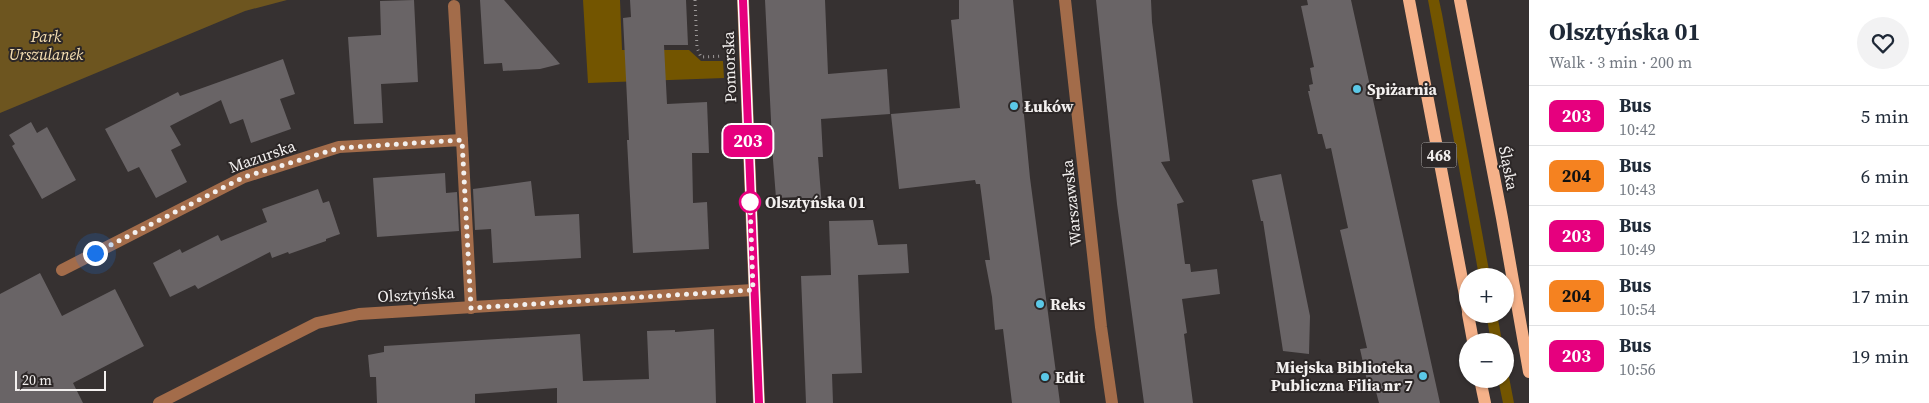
<!DOCTYPE html>
<html lang="en">
<head>
<meta charset="utf-8">
<style>
  :root { --surface:#fff; --page:#f2f2f3; --text:#1f2937; --muted:#747a83; --line:#e0e1e3 }
  body { margin:0; font-family:"Source Serif 4",serif; background:var(--page); color:var(--text); height:100vh; display:flex; flex-direction:column; font-size:19px; white-space:nowrap }
  * { box-sizing:border-box; margin:0 }
  p { font-size:16px; color:var(--muted) }
  .icon { flex:none; width:28px; height:28px; fill:none; stroke:currentColor; stroke-width:2; stroke-linecap:round; stroke-linejoin:round }
  .map { position:relative; flex:1; overflow:hidden }
  .panel { display:flex; flex-direction:column; background:var(--surface); width:400px }
  .panel>* { flex:none }
  .badge { padding:0 10px; border-radius:8px; font-size:18px; line-height:32px }
  .controls { position:absolute; left:1459px; top:268px; display:grid; gap:10px }
  .controls a { display:grid; place-items:center; width:55px; height:55px; border-radius:50%; background:var(--surface); box-shadow:0 1px 4px #0004; font-size:25px }
  .scale { position:absolute; left:15px; bottom:12px; width:91px; box-sizing:border-box; padding-left:5px; border:2px solid #f3f0ef; border-top:0; font-size:14px; line-height:18px; white-space:nowrap; color:#f3f0ef; -webkit-text-stroke:4px #2c2727; paint-order:stroke }
  .you { position:absolute; width:25px; height:25px; margin:-12px; border:4px solid #fff; border-radius:50%; background:#1a73e8; box-shadow:0 0 0 8px #1a73e833 }
  .map>.badge { position:absolute; translate:-50% -50%; box-shadow:0 0 0 2px #fff }
  .round { display:grid; place-items:center; flex:none; width:52px; height:52px; border-radius:26px; background:var(--page) }
  .summary { display:flex; align-items:center; justify-content:space-between; height:85px; padding:0 20px }
  h1 { font-size:24px; font-weight:700; line-height:38px }
  ul { padding:0; list-style:none }
  li { display:flex; align-items:center; gap:15px; height:60px; padding:0 20px; border-top:1px solid var(--line) }
  li div { flex:1 }
  li b { display:block; font-size:19px }
  li em { font-style:normal }
  li .badge { min-width:55px; font-weight:700; text-align:center }
  main { display:flex; flex:1; min-height:0 }
  .map>svg:first-child { display:block }
  .green { fill:#735500 }
  .forest { fill:#6d551f }
  .building { fill:#696466 }
  .lines { fill:none; stroke-linecap:round; stroke-linejoin:round }
  .path { stroke:#9c9898; stroke-width:3; stroke-dasharray:1 4; stroke-linecap:butt }
  .minor { stroke:#a36c4a; stroke-width:12 }
  .major { stroke:#f5b189; stroke-width:12 }
  .line-casing { stroke:#fff; stroke-width:11 }
  .line { stroke:#e6007e; stroke-width:8 }
  .walk { stroke:#f3f0ef; stroke-width:5; stroke-dasharray:0 9 }
  .poi-dot { fill:#5bc8e7; stroke:#2c2727; stroke-width:2 }
  .stop-dot { fill:#fff; stroke:#e6007e; stroke-width:2.5 }
  .labels { text-anchor:middle; dominant-baseline:central; stroke-width:4; stroke-linejoin:round; paint-order:stroke }
  .shield { fill:#2c2727; stroke:#b7b4b3; stroke-width:1 }
  .shield-label { font-size:15px; font-weight:bold; fill:#f3f0ef }
  .park-label { font-size:16px; font-style:italic; fill:#f8e1b4; stroke:#2c2727 }
  .street-label { font-size:16px; fill:#f3f0ef; stroke:#2c2727 }
  .poi-label { font-size:16px; font-weight:bold; fill:#f3f0ef; stroke:#2c2727; text-anchor:start }
  .stop-label { font-size:16px; font-weight:bold; fill:#f3f0ef; stroke:#2c2727; text-anchor:start }
</style>
</head>
<body>
<main>
<div class="map">
<svg width="1529" height="403" viewBox="0 0 1529 403">
  <rect width="100%" height="100%" fill="#363131"/>
  <g class="green">
    <polygon points="583,0 620,0 622,50 689,50 701,61 723,61 724,78 588,83"/>
    <polygon points="1428,0 1439,0 1442,14 1490,276 1479,276"/>
    <polygon points="1486,314 1497,314 1502,341 1491,341"/>
    <polygon points="1505,356 1514,403 1503,403 1498,379 1505,379"/>
  </g>
  <polygon class="forest" points="0,0 287,0 245,11 0,113"/>
  <g class="building">
    <polygon points="414,0 418,82 381,84 383,123 354,124 348,37 381,35 380,1"/>
    <polygon points="480,0 504,0 560,64 540,69 503,71 502,63 484,64"/>
    <polygon points="630,0 686,0 688,45 664,45 667,104 707,102 709,153 692,153 693,203 707,202 709,249 633,253 627,140 629,140 623,18 631,17"/>
    <polygon points="765,0 825,0 828,74 887,69 890,114 821,119 823,157 818,157 822,208 799,209 798,197 776,198 773,160"/>
    <polygon points="959,0 1013,0 1030,178 1060,403 1012,403 1003,329 995,330 992,297 985,260 990,260 980,184 976,184 975,180 899,189 891,114 960,108 951,20 959,19"/>
    <polygon points="1096,0 1151,0 1152,22 1170,161 1161,162 1184,202 1177,204 1185,264 1190,264 1191,272 1217,269 1220,294 1182,299 1187,333 1184,334 1193,403 1144,403 1117,204"/>
    <polygon points="1307,0 1351,0 1440,403 1379,403 1374,384 1368,385 1360,349 1367,348 1340,230 1348,228 1331,148 1326,149 1322,134 1318,134 1308,91 1310,91 1309,85 1313,84 1310,68 1314,67 1301,6 1308,5"/>
    <polygon points="283,59 295,94 280,99 291,129 251,143 243,119 230,124 221,100 170,126 181,145 171,150 187,182 156,198 139,167 128,172 105,129 178,92 180,96"/>
    <polygon points="31,122 37,133 47,127 76,180 42,199 12,146 15,144 9,135"/>
    <polygon points="445,173 446,193 457,192 459,231 377,237 373,178"/>
    <polygon points="1281,174 1310,316 1309,354 1283,351 1263,221 1261,221 1252,180"/>
    <polygon points="531,181 535,216 579,214 581,258 493,263 491,229 475,230 473,189"/>
    <polygon points="318,189 323,203 329,201 340,234 326,239 326,241 289,254 288,252 272,258 270,252 198,289 195,285 170,297 153,263 180,249 182,253 218,235 221,241 267,222 262,209"/>
    <polygon points="873,220 878,245 907,244 909,273 858,275 862,373 832,374 833,403 806,403 801,276 831,275 829,221"/>
    <polygon points="40,273 62,316 115,289 144,346 73,383 83,403 0,403 0,294"/>
    <polygon points="714,329 716,403 557,403 557,388 475,394 475,403 377,403 376,377 370,377 368,355 384,352 384,346 580,334 583,381 649,379 647,331 675,330 675,332"/>
  </g>
  <g class="lines">
    <polyline class="path" points="695,0 697,48 701,57 723,56"/>
    <g class="minor">
      <polyline points="743,0 759,403"/>
      <polyline points="1065,0 1101,327 1112,403"/>
      <polyline points="454,6 462,140"/>
      <polyline points="62,270 244,177 339,147 462,140 471,308"/>
      <polyline points="159,403 317,323 359,314 753,290"/>
    </g>
    <g class="major">
      <polyline points="1409,0 1468,311"/>
      <polyline points="1460,0 1502,218 1529,372"/>
      <polyline points="1468,314 1473,341"/>
      <polyline points="1480,379 1485,403"/>
    </g>
  </g>
  <g class="lines">
    <g class="line-casing">
      <polyline id="line" points="743,0 759,403"/>
    </g>
    <use href="#line" class="line"/>
    <polyline class="walk" points="95,253 244,177 339,148 462,140 471,308 753,290 750,200 750,202"/>
  </g>
  <g class="poi-dot">
    <circle cx="1357" cy="89" r="5"/>
    <circle cx="1014" cy="106" r="5"/>
    <circle cx="1040" cy="304" r="5"/>
    <circle cx="1423" cy="376" r="5"/>
    <circle cx="1045" cy="377" r="5"/>
  </g>
  <circle class="stop-dot" cx="750" cy="202" r="10"/>
  <g class="labels">
    <rect class="shield" x="1421.5" y="142.5" width="35" height="25" rx="4"/>
    <g class="shield-label">
      <text x="1439" y="155">468</text>
    </g>
    <g class="park-label">
      <text x="46" y="36">Park<tspan x="46" dy="18">Urszulanek</tspan></text>
    </g>
    <g class="street-label">
      <text transform="translate(729 67) rotate(-92)">Pomorska</text>
      <text transform="translate(262 156) rotate(-19)">Mazurska</text>
      <text transform="translate(1509 168) rotate(79)">Śląska</text>
      <text transform="translate(1071 203) rotate(-96)">Warszawska</text>
      <text transform="translate(416 294) rotate(-3)">Olsztyńska</text>
    </g>
    <g class="poi-label">
      <text x="1367" y="89">Spiżarnia</text>
      <text x="1024" y="106">Łuków</text>
      <text x="1050" y="304">Reks</text>
      <text x="1413" y="367" text-anchor="end">Miejska Biblioteka<tspan x="1413" dy="18">Publiczna Filia nr 7</tspan></text>
      <text x="1055" y="377">Edit</text>
    </g>
    <g class="stop-label">
      <text x="765" y="202">Olsztyńska 01</text>
    </g>
  </g>
</svg>
<div class="controls">
<a>+</a>
<a>−</a>
</div>
<div class="scale">20 m</div>
<div class="you" style="left:95px;top:253px"></div>
<b class="badge" style="left:748px;top:141px;background:#e6007e;color:#fff">203</b>
</div>
<section class="panel">
<div class="summary"><div><h1>Olsztyńska 01</h1><p>Walk · 3 min · 200 m</p></div><a class="round"><svg class="icon" aria-label="heart" viewBox="0 0 24 24"><path d="M12 20l-8-8c-3-5 5-10 8-4 3-6 11-1 8 4z"/></svg></a></div>
<ul>
<li><span class="badge" style="background:#e6007e;color:#fff">203</span><div><b>Bus</b><p>10:42</p></div><em>5 min</em></li>
<li><span class="badge" style="background:#f58220;color:#111">204</span><div><b>Bus</b><p>10:43</p></div><em>6 min</em></li>
<li><span class="badge" style="background:#e6007e;color:#fff">203</span><div><b>Bus</b><p>10:49</p></div><em>12 min</em></li>
<li><span class="badge" style="background:#f58220;color:#111">204</span><div><b>Bus</b><p>10:54</p></div><em>17 min</em></li>
<li><span class="badge" style="background:#e6007e;color:#fff">203</span><div><b>Bus</b><p>10:56</p></div><em>19 min</em></li>
</ul>
</section>
</main>
</body>
</html>
